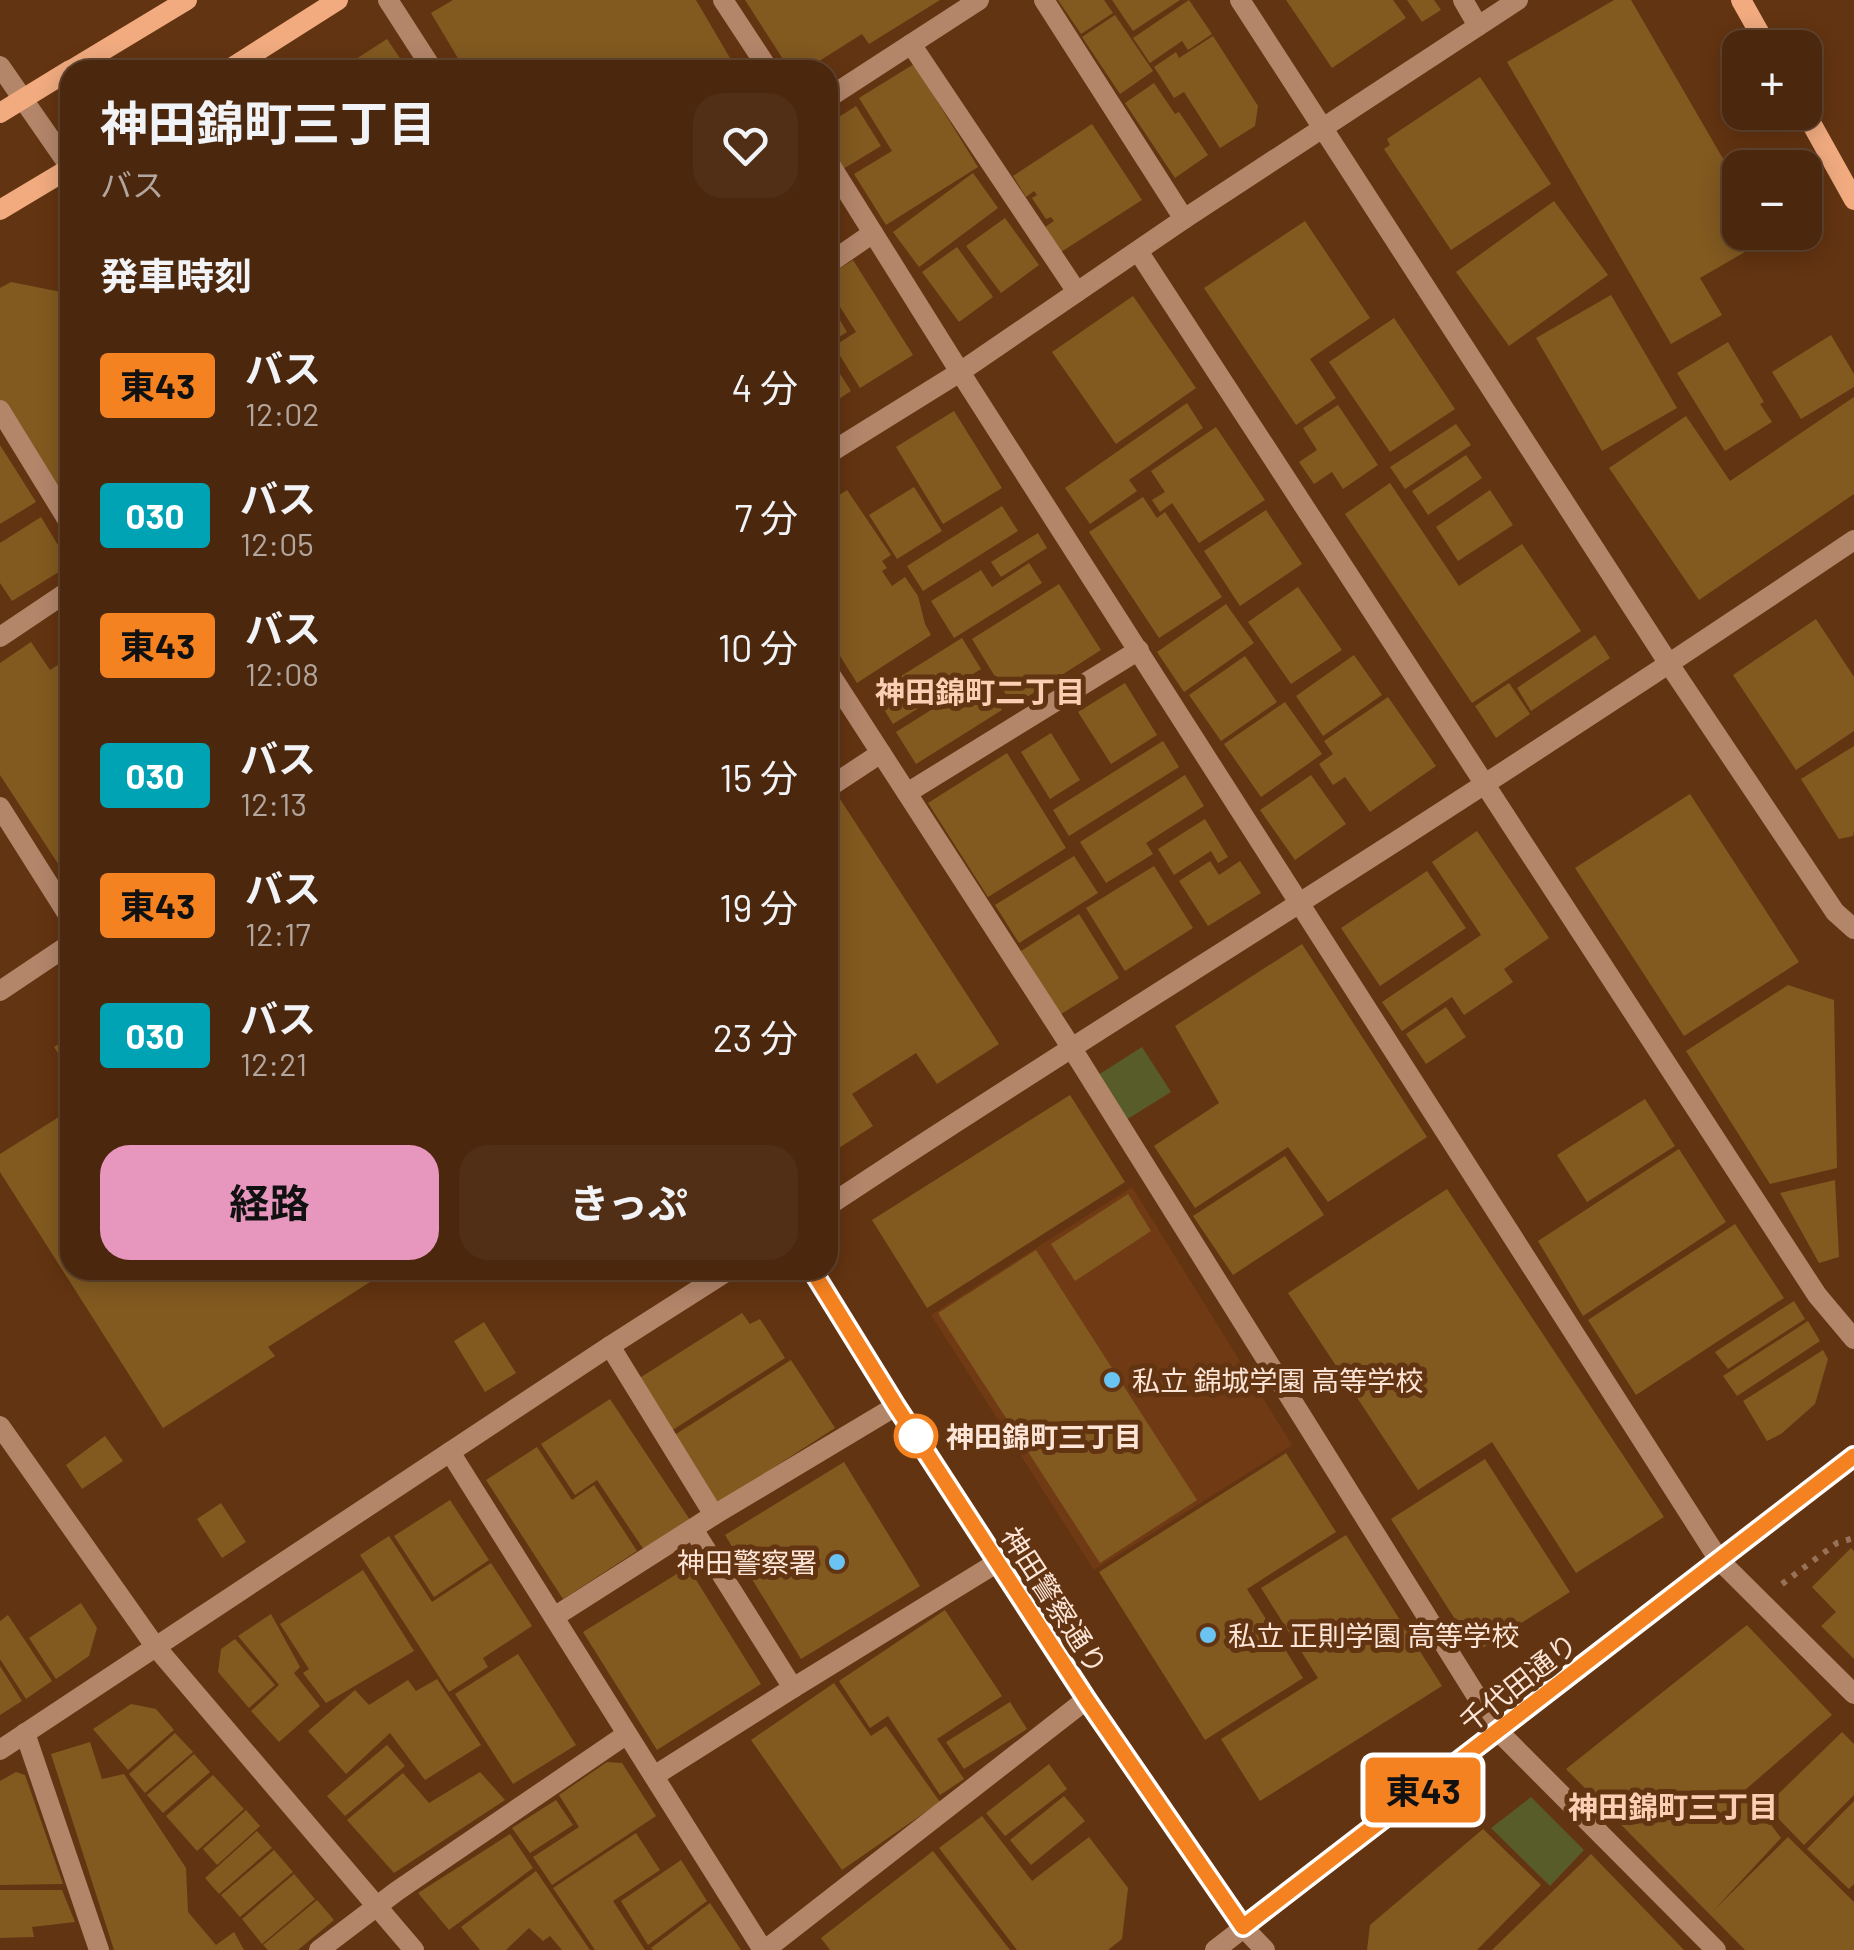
<!DOCTYPE html>
<html lang="ja">
<head>
<meta charset="utf-8">
<style>
  :root { --surface:#4a270d; --page:#512f16; --text:#f1f3f6; --muted:#b2a59d; --line:#61442e; --accent:#e797bd }
  body { margin:0; font-family:Barlow,"Noto Sans JP",sans-serif; background:var(--page); color:var(--text); height:100vh; display:flex; flex-direction:column; font-size:38px; white-space:nowrap }
  * { box-sizing:border-box; margin:0 }
  p { font-size:32px; color:var(--muted) }
  .icon { flex:none; width:55px; height:55px; fill:none; stroke:currentColor; stroke-width:2; stroke-linecap:round; stroke-linejoin:round }
  .map { position:relative; flex:1; overflow:hidden }
  .drawer { position:absolute; left:60px; top:60px; width:778px; height:1220px; display:flex; flex-direction:column; background:var(--surface); border-radius:30px; box-shadow:0 5px 25px #0003,0 0 0 2px var(--line) }
  .drawer>* { flex:none }
  .badge { padding:0 20px; border-radius:8px; font-size:35px; line-height:65px }
  .fabs { position:absolute; left:1722px; top:30px; display:grid; gap:20px }
  .fabs a { display:grid; place-items:center; width:100px; height:100px; border-radius:20px; background:var(--surface); box-shadow:0 5px 25px #0003,0 0 0 2px var(--line); font-size:50px }
  .map>.badge { position:absolute; translate:-50% -50%; box-shadow:0 0 0 5px #fff }
  h2 { padding:0 40px; font-size:38px; line-height:90px }
  .round { display:grid; place-items:center; flex:none; width:105px; height:105px; border-radius:30px; background:var(--page) }
  .overview { display:flex; align-items:center; justify-content:space-between; height:170px; padding:0 40px }
  h1 { font-size:48px; font-weight:700; line-height:75px }
  .cta { display:flex; gap:20px; margin-top:auto; padding:20px 40px }
  .cta a { flex:1; height:115px; border-radius:30px; background:var(--accent); color:#111; font-size:40px; font-weight:700; line-height:115px; text-align:center }
  .cta a+a { background:var(--page); color:var(--text) }
  ul { padding:0; list-style:none }
  li { display:flex; align-items:center; gap:30px; height:130px; padding:0 40px }
  li div { flex:1 }
  li b { display:block; font-size:38px }
  li em { font-style:normal }
  li .badge { min-width:110px; font-weight:700; text-align:center }
  .map>svg:first-child { display:block }
  .built { fill:#703b14 }
  .green { fill:#585c28 }
  .building { fill:#825a20 }
  .lines { fill:none; stroke-linecap:round; stroke-linejoin:round }
  .path { stroke:#987256; stroke-width:6; stroke-dasharray:5 8; stroke-linecap:butt }
  .service { stroke:#b3866a; stroke-width:20 }
  .minor { stroke:#b3866a; stroke-width:20 }
  .tertiary { stroke:#b3866a; stroke-width:20 }
  .secondary { stroke:#f1ab7f; stroke-width:20 }
  .line-casing { stroke:#fff; stroke-width:22 }
  .line { stroke:#f58220; stroke-width:15 }
  .poi-dot { fill:#6ac3f1; stroke:#633411; stroke-width:4 }
  .stop-dot { fill:#fff; stroke:#f58220; stroke-width:5 }
  .labels { text-anchor:middle; dominant-baseline:central; stroke-width:10; stroke-linejoin:round; paint-order:stroke }
  .poi-label { font-size:28px; fill:#fce5d7; stroke:#633411; text-anchor:start }
  .stop-label { font-size:28px; font-weight:bold; fill:#fce5d7; stroke:#633411; text-anchor:start }
  .street-label { font-size:28px; fill:#fce5d7; stroke:#633411 }
  .neighbourhood-label { font-size:30px; font-weight:bold; fill:#fccfb5; stroke:#633411 }
</style>
</head>
<body>
<div class="map">
<svg width="1854" height="1950" viewBox="0 0 1854 1950">
  <rect width="100%" height="100%" fill="#633411"/>
  <polygon class="built" points="1132,1187 1292,1445 1094,1570 931,1315"/>
  <g class="green">
    <polygon points="1142,1047 1171,1092 1126,1120 1098,1075"/>
    <polygon points="1531,1797 1584,1850 1550,1886 1491,1828"/>
  </g>
  <g class="building">
    <polygon points="453,0 696,0 737,70 465,70 431,13"/>
    <polygon points="745,0 940,0 869,44 862,34 805,70 790,70"/>
    <polygon points="1058,0 1104,0 1113,13 1081,34"/>
    <polygon points="1112,0 1180,0 1133,31"/>
    <polygon points="1189,0 1212,34 1188,50 1182,41 1150,63 1133,38"/>
    <polygon points="1286,0 1393,0 1406,18 1332,68"/>
    <polygon points="1407,0 1434,0 1441,10 1422,22"/>
    <polygon points="1614,0 1631,0 1740,188 1740,232 1766,232 1769,238 1700,278 1722,315 1671,344 1507,62"/>
    <polygon points="1115,15 1153,71 1120,94 1082,37"/>
    <polygon points="1213,36 1258,106 1255,126 1220,148 1184,92 1174,98 1154,67 1176,52 1179,58"/>
    <polygon points="387,39 408,70 339,70"/>
    <polygon points="914,64 978,167 886,225 854,174 892,151 859,98"/>
    <polygon points="1480,77 1551,184 1451,250 1384,149 1390,145 1387,139"/>
    <polygon points="1154,83 1175,114 1179,112 1208,155 1175,178 1125,103"/>
    <polygon points="856,106 881,146 843,169 828,145 828,124"/>
    <polygon points="1092,124 1142,200 1061,252 1045,227 1054,221 1051,217 1046,219 1032,198 1037,195 1034,191 1026,197 1013,176"/>
    <polygon points="973,173 998,208 919,267 893,232"/>
    <polygon points="1554,201 1608,275 1509,346 1456,272"/>
    <polygon points="1005,218 1039,265 1001,293 966,246"/>
    <polygon points="1305,221 1370,318 1310,359 1336,398 1296,425 1204,288"/>
    <polygon points="957,247 993,297 959,322 922,272"/>
    <polygon points="853,260 913,355 860,388 834,346 856,332 828,288 828,276"/>
    <polygon points="11,282 66,293 70,299 70,480 55,489 0,404 0,288"/>
    <polygon points="1611,295 1677,408 1602,451 1536,338"/>
    <polygon points="1133,296 1196,388 1116,444 1052,352"/>
    <polygon points="828,300 847,332 828,344"/>
    <polygon points="1394,318 1455,409 1390,452 1329,362"/>
    <polygon points="1831,335 1854,374 1854,387 1801,419 1772,372"/>
    <polygon points="1728,342 1764,402 1760,404 1772,422 1725,451 1677,373"/>
    <polygon points="828,355 851,391 828,406"/>
    <polygon points="1854,397 1854,494 1699,600 1609,468 1686,416 1730,481"/>
    <polygon points="1187,403 1203,428 1129,480 1137,491 1090,524 1065,488"/>
    <polygon points="1338,405 1378,465 1343,489 1332,472 1314,484 1299,462 1317,450 1303,428"/>
    <polygon points="954,411 1002,488 943,524 896,447"/>
    <polygon points="1456,424 1471,445 1405,489 1390,467"/>
    <polygon points="1216,427 1265,500 1199,543 1172,503 1160,512 1152,500 1165,492 1151,471"/>
    <polygon points="0,445 36,502 0,524"/>
    <polygon points="1466,455 1482,478 1428,515 1412,491"/>
    <polygon points="1390,483 1459,586 1522,544 1581,631 1472,703 1345,514"/>
    <polygon points="914,487 942,531 897,559 869,515"/>
    <polygon points="847,490 891,555 882,561 887,568 882,571 892,586 905,577 918,596 925,624 931,635 857,683 828,637 828,502"/>
    <polygon points="1490,490 1513,525 1458,561 1436,527"/>
    <polygon points="1143,497 1157,518 1165,512 1222,597 1159,638 1089,532"/>
    <polygon points="1002,506 1018,531 923,591 907,566"/>
    <polygon points="1266,510 1302,564 1240,606 1204,551"/>
    <polygon points="41,517 70,565 12,601 0,583 0,543"/>
    <polygon points="1038,533 1047,548 1001,577 991,562"/>
    <polygon points="1029,563 1042,583 954,638 931,601 981,570 992,587"/>
    <polygon points="1059,584 1101,650 1013,706 972,639"/>
    <polygon points="1298,587 1342,650 1291,684 1248,622"/>
    <polygon points="1226,604 1254,643 1184,692 1157,652"/>
    <polygon points="1816,619 1854,677 1854,731 1796,770 1733,675"/>
    <polygon points="1595,635 1610,658 1531,711 1517,688"/>
    <polygon points="962,638 981,669 893,724 874,693"/>
    <polygon points="31,642 50,670 70,657 70,882 0,775 0,663"/>
    <polygon points="1354,655 1382,695 1323,736 1296,696"/>
    <polygon points="1245,656 1277,702 1221,741 1189,695"/>
    <polygon points="982,678 1002,710 916,764 896,732"/>
    <polygon points="1125,683 1157,735 1111,764 1078,712"/>
    <polygon points="1509,683 1530,714 1496,738 1475,706"/>
    <polygon points="1388,697 1436,766 1370,812 1345,777 1333,785 1319,764 1333,754 1324,741"/>
    <polygon points="1285,702 1322,754 1261,797 1224,744"/>
    <polygon points="1051,733 1080,780 1050,799 1021,752"/>
    <polygon points="1163,741 1179,767 1069,836 1053,810"/>
    <polygon points="1854,746 1854,831 1853,836 1839,839 1801,779"/>
    <polygon points="1007,753 1066,848 988,897 928,803"/>
    <polygon points="1185,775 1204,806 1146,843 1153,854 1106,883 1080,842"/>
    <polygon points="1311,775 1346,824 1295,860 1260,810"/>
    <polygon points="1690,794 1799,962 1684,1036 1575,868"/>
    <polygon points="840,799 999,1044 937,1084 916,1053 852,1094 873,1126 828,1155 828,808"/>
    <polygon points="1205,819 1228,857 1218,863 1211,851 1174,875 1158,849"/>
    <polygon points="1477,831 1549,938 1504,969 1513,982 1464,1015 1452,997 1402,1031 1382,1002 1481,935 1432,862"/>
    <polygon points="1074,856 1098,893 1019,943 995,905"/>
    <polygon points="1210,861 1219,875 1240,861 1261,893 1208,926 1179,881"/>
    <polygon points="1154,866 1193,928 1125,971 1086,908"/>
    <polygon points="1427,871 1466,928 1380,986 1341,928"/>
    <polygon points="1079,914 1119,978 1061,1014 1021,951"/>
    <polygon points="1302,944 1427,1137 1328,1202 1288,1147 1195,1208 1154,1146 1219,1103 1175,1026"/>
    <polygon points="1788,985 1834,1000 1837,1168 1770,1184 1686,1051"/>
    <polygon points="1446,1007 1466,1037 1426,1064 1406,1034"/>
    <polygon points="70,1037 70,1071 54,1047"/>
    <polygon points="1070,1095 1125,1182 927,1308 872,1220"/>
    <polygon points="1645,1099 1675,1146 1587,1202 1557,1155"/>
    <polygon points="70,1110 70,1270 389,1270 268,1347 275,1356 163,1428 0,1172 0,1154"/>
    <polygon points="1679,1149 1726,1222 1583,1316 1538,1241"/>
    <polygon points="1285,1156 1324,1215 1233,1275 1193,1216"/>
    <polygon points="1835,1180 1839,1257 1819,1263 1780,1193"/>
    <polygon points="1447,1189 1664,1517 1576,1573 1492,1442 1418,1490 1288,1293"/>
    <polygon points="1128,1194 1151,1231 1075,1281 1051,1244"/>
    <polygon points="1735,1224 1784,1298 1636,1395 1588,1320"/>
    <polygon points="1036,1250 1197,1500 1100,1563 938,1313"/>
    <polygon points="1794,1301 1805,1319 1728,1369 1715,1352"/>
    <polygon points="742,1313 750,1324 760,1319 785,1358 671,1431 638,1379"/>
    <polygon points="1808,1321 1820,1341 1737,1396 1723,1376"/>
    <polygon points="484,1322 516,1373 485,1392 454,1341"/>
    <polygon points="1823,1350 1828,1359 1815,1404 1781,1434 1767,1441 1743,1401"/>
    <polygon points="791,1360 835,1428 717,1504 673,1436"/>
    <polygon points="610,1399 690,1520 644,1550 597,1480 575,1495 541,1444"/>
    <polygon points="105,1436 123,1461 82,1489 66,1465"/>
    <polygon points="537,1447 572,1500 594,1485 637,1551 563,1599 486,1480"/>
    <polygon points="1286,1453 1336,1532 1247,1589 1303,1678 1205,1740 1099,1572"/>
    <polygon points="1485,1459 1570,1592 1476,1652 1391,1519"/>
    <polygon points="844,1462 920,1586 801,1659 725,1535"/>
    <polygon points="450,1500 489,1560 434,1597 394,1536"/>
    <polygon points="221,1503 246,1542 222,1558 197,1519"/>
    <polygon points="1346,1535 1442,1686 1260,1801 1221,1739 1318,1678 1261,1588"/>
    <polygon points="389,1536 432,1602 491,1563 532,1626 483,1658 488,1667 449,1692 360,1555"/>
    <polygon points="1851,1548 1854,1551 1854,1659 1821,1626 1836,1612 1812,1587"/>
    <polygon points="688,1567 761,1684 657,1750 583,1632"/>
    <polygon points="363,1570 414,1651 326,1703 303,1673 309,1669 280,1624"/>
    <polygon points="81,1603 97,1628 89,1656 56,1679 29,1638"/>
    <polygon points="945,1610 1002,1696 937,1739 964,1779 940,1795 888,1716 870,1728 839,1681"/>
    <polygon points="271,1614 300,1667 294,1673 320,1706 279,1742 251,1711 279,1685 238,1636"/>
    <polygon points="8,1615 52,1681 26,1699 0,1659 0,1621"/>
    <polygon points="1747,1625 1832,1715 1745,1790 1781,1838 1713,1911 1788,1837 1854,1902 1854,1950 1745,1950 1566,1769"/>
    <polygon points="235,1639 275,1685 249,1708 218,1672 221,1649"/>
    <polygon points="518,1654 576,1745 513,1784 455,1694"/>
    <polygon points="0,1666 22,1701 0,1715"/>
    <polygon points="437,1679 481,1745 425,1780 390,1733 346,1774 308,1731 355,1690 369,1705 408,1680 416,1691"/>
    <polygon points="834,1683 871,1736 886,1726 940,1802 842,1870 751,1740"/>
    <polygon points="1010,1702 1027,1729 964,1769 946,1742"/>
    <polygon points="131,1704 156,1709 174,1730 128,1770 93,1729"/>
    <polygon points="1842,1732 1854,1744 1854,1795 1804,1845 1766,1806"/>
    <polygon points="175,1733 193,1752 145,1793 129,1774"/>
    <polygon points="90,1742 102,1779 124,1774 186,1868 188,1912 216,1945 234,1932 244,1950 114,1950 51,1754"/>
    <polygon points="387,1745 405,1766 345,1816 327,1796"/>
    <polygon points="194,1754 210,1772 163,1813 147,1795"/>
    <polygon points="607,1762 622,1763 656,1816 552,1885 533,1857 579,1827 559,1795"/>
    <polygon points="1049,1764 1067,1789 1005,1836 986,1813"/>
    <polygon points="16,1772 25,1775 63,1884 0,1885 0,1781"/>
    <polygon points="480,1772 505,1800 394,1873 347,1820 403,1773 429,1803"/>
    <polygon points="213,1775 244,1809 197,1851 166,1816"/>
    <polygon points="1064,1796 1085,1821 1031,1865 1010,1840"/>
    <polygon points="556,1800 573,1825 530,1853 512,1828"/>
    <polygon points="1854,1801 1854,1884 1849,1889 1807,1849"/>
    <polygon points="246,1810 260,1826 217,1865 203,1849"/>
    <polygon points="982,1816 1032,1881 1089,1837 1128,1888 1122,1939 1108,1950 1017,1950 939,1848"/>
    <polygon points="1483,1829 1541,1885 1477,1950 1367,1950 1370,1925"/>
    <polygon points="257,1831 272,1848 219,1894 205,1878"/>
    <polygon points="636,1833 660,1870 613,1901 645,1950 595,1950 553,1888"/>
    <polygon points="510,1834 533,1868 449,1930 418,1893"/>
    <polygon points="274,1850 293,1872 240,1917 221,1895"/>
    <polygon points="933,1851 1010,1950 830,1950 821,1938"/>
    <polygon points="1591,1854 1684,1950 1492,1950"/>
    <polygon points="681,1860 707,1901 648,1945 621,1901"/>
    <polygon points="536,1871 590,1950 562,1950 550,1936 543,1941 529,1928 506,1950 480,1950 461,1927"/>
    <polygon points="294,1874 315,1899 262,1944 242,1919"/>
    <polygon points="0,1890 62,1890 75,1922 32,1927 34,1937 0,1938"/>
    <polygon points="317,1900 334,1920 298,1950 268,1950 263,1945"/>
    <polygon points="710,1903 741,1950 653,1950 651,1948"/>
  </g>
  <g class="lines">
    <polyline class="path" points="1782,1584 1837,1543 1854,1538"/>
    <g class="service">
      <polyline points="1044,0 1184,219"/>
      <polyline points="1463,0 1478,26"/>
      <polyline points="911,44 1077,292"/>
      <polyline points="828,264 873,233"/>
      <polyline points="0,410 70,524"/>
      <polyline points="828,788 881,753"/>
      <polyline points="907,793 1139,650"/>
      <polyline points="610,1346 714,1515"/>
      <polyline points="693,1529 793,1688"/>
      <polyline points="554,1617 714,1515 896,1406"/>
      <polyline points="654,1776 793,1688 998,1562"/>
      <polyline points="319,1950 397,1891 627,1734"/>
    </g>
    <g class="minor">
      <polyline points="388,0 433,70"/>
      <polyline points="723,0 769,70"/>
      <polyline points="1240,0 1669,664 1835,912 1854,929"/>
      <polyline points="828,98 979,0"/>
      <polyline points="828,161 960,372 1719,1560 1854,1694"/>
      <polyline points="1138,251 1817,1295 1854,1339"/>
      <polyline points="828,454 960,372 1184,219 1518,0"/>
      <polyline points="0,637 70,590"/>
      <polyline points="828,671 1071,1047 1499,1732 1716,1950"/>
      <polyline points="0,807 70,918"/>
      <polyline points="0,991 70,944"/>
      <path d="M828 1206C983 1103 1141 1004 1298 904 1485 785 1670 664 1854 540"/>
      <polyline points="0,1426 155,1646 414,1950"/>
      <polyline points="450,1452 763,1950"/>
      <polyline points="25,1733 99,1950"/>
      <polyline points="0,1750 610,1346 729,1270"/>
      <polyline points="765,1950 1087,1699"/>
    </g>
    <g class="tertiary">
      <polyline points="0,66 70,167"/>
      <polyline points="812,1270 896,1406 1087,1699 1243,1927 1265,1950"/>
      <polyline points="1215,1950 1854,1456"/>
    </g>
    <g class="secondary">
      <polyline points="1741,0 1768,48"/>
      <polyline points="71,70 187,0"/>
      <polyline points="228,70 338,0"/>
      <polyline points="1805,112 1854,200"/>
      <polyline points="0,113 70,70"/>
      <polyline points="0,210 70,168"/>
    </g>
  </g>
  <g class="lines">
    <g class="line-casing">
      <polyline id="line" points="812,1270 896,1406 1087,1700 1243,1927 1854,1456"/>
    </g>
    <use href="#line" class="line"/>
  </g>
  <g class="poi-dot">
    <circle cx="1112" cy="1380" r="10"/>
    <circle cx="837" cy="1562" r="10"/>
    <circle cx="1208" cy="1635" r="10"/>
  </g>
  <circle class="stop-dot" cx="916" cy="1436" r="20"/>
  <g class="labels">
    <g class="poi-label">
      <text x="1132" y="1380">私立 錦城学園 高等学校</text>
      <text x="817" y="1562" text-anchor="end">神田警察署</text>
      <text x="1228" y="1635">私立 正則学園 高等学校</text>
    </g>
    <g class="stop-label">
      <text x="946" y="1436">神田錦町三丁目</text>
    </g>
    <g class="street-label">
      <text transform="translate(1055 1600) rotate(57)">神田警察通り</text>
      <text transform="translate(1518 1682) rotate(-38)">千代田通り</text>
    </g>
    <g class="neighbourhood-label">
      <text x="980" y="691">神田錦町二丁目</text>
      <text x="1673" y="1806">神田錦町三丁目</text>
    </g>
  </g>
</svg>
<div class="fabs">
<a>+</a>
<a>−</a>
</div>
<b class="badge" style="left:1423px;top:1790px;background:#f58220;color:#111">東43</b>
<section class="drawer">
<div class="overview"><div><h1>神田錦町三丁目</h1><p>バス</p></div><a class="round"><svg class="icon" aria-label="heart" viewBox="0 0 24 24"><path d="M12 20l-8-8c-3-5 5-10 8-4 3-6 11-1 8 4z"/></svg></a></div>
<h2>発車時刻</h2>
<ul>
<li><span class="badge" style="background:#f58220;color:#111">東43</span><div><b>バス</b><p>12:02</p></div><em>4 分</em></li>
<li><span class="badge" style="background:#00a3b4;color:#fff">030</span><div><b>バス</b><p>12:05</p></div><em>7 分</em></li>
<li><span class="badge" style="background:#f58220;color:#111">東43</span><div><b>バス</b><p>12:08</p></div><em>10 分</em></li>
<li><span class="badge" style="background:#00a3b4;color:#fff">030</span><div><b>バス</b><p>12:13</p></div><em>15 分</em></li>
<li><span class="badge" style="background:#f58220;color:#111">東43</span><div><b>バス</b><p>12:17</p></div><em>19 分</em></li>
<li><span class="badge" style="background:#00a3b4;color:#fff">030</span><div><b>バス</b><p>12:21</p></div><em>23 分</em></li>
</ul>
<div class="cta"><a>経路</a><a>きっぷ</a></div>
</section>
</div>
</body>
</html>
